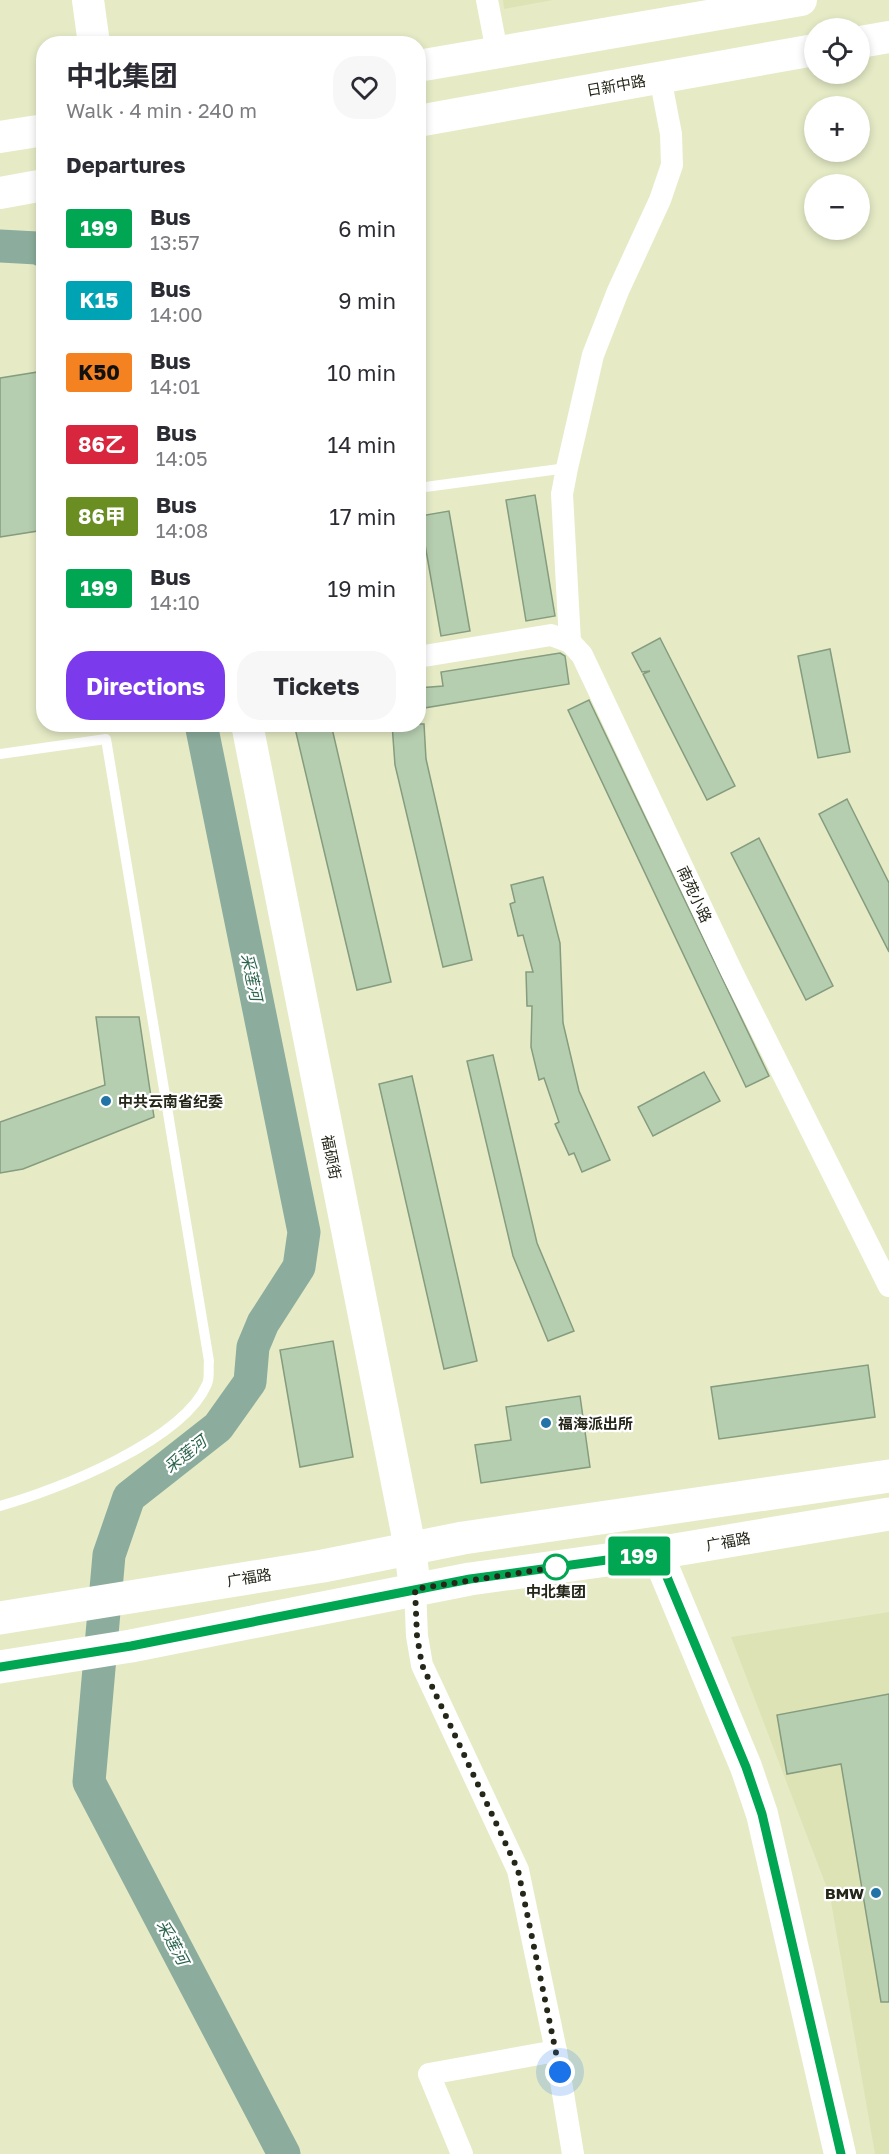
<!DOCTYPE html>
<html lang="en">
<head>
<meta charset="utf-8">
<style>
  :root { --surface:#fff; --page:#f7f7f7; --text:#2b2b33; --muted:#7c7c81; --accent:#7c3aed }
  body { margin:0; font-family:"Golos Text","Noto Sans SC",sans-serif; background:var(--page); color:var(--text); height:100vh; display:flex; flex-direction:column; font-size:22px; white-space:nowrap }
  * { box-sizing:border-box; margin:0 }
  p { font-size:20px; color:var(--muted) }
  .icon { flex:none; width:33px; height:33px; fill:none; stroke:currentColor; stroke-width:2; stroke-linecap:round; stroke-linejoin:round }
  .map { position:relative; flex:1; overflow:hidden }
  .details { position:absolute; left:36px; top:36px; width:390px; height:696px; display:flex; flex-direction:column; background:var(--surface); border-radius:24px; box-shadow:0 3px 9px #0003 }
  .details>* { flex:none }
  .badge { padding:0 12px; border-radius:4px; font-size:21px; line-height:39px }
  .controls { position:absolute; left:804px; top:18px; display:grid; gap:12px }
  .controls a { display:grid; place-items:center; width:66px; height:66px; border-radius:50%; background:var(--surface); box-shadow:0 3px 9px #0003; font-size:30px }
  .you { position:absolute; width:30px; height:30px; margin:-15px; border:4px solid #fff; border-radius:50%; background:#1a73e8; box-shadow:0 0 0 9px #1a73e833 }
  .map>.badge { position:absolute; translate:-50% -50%; box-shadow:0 0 0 3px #fff }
  h2 { padding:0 30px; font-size:22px; line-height:54px }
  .round { display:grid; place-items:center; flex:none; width:63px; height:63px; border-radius:24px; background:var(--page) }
  .summary { display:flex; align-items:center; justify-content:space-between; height:102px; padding:0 30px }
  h1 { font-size:28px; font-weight:700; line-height:45px }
  .primary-button { display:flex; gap:12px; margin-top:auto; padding:12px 30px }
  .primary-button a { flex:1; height:69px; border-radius:24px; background:var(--accent); color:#fff; font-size:24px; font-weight:700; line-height:69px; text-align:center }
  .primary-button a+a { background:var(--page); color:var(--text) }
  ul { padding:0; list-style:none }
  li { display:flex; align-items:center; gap:18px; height:72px; padding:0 30px }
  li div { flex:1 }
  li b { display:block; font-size:22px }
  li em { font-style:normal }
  li .badge { min-width:66px; font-weight:700; text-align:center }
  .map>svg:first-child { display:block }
  .built { fill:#dee3b6 }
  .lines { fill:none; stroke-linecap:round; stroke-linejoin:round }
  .river { stroke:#8cad9d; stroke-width:33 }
  .building { fill:#b6ceb0; stroke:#859c7f; stroke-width:1.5 }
  .lane { stroke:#fff; stroke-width:10 }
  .street { stroke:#fff; stroke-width:22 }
  .secondary { stroke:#fff; stroke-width:32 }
  .primary { stroke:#fff; stroke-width:33 }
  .line-casing { stroke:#fff; stroke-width:14 }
  .line { stroke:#00a651; stroke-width:9 }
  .walk { stroke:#252719; stroke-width:6; stroke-dasharray:0 10.8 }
  .poi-dot { fill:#2374a6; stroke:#fff; stroke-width:2 }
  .stop-dot { fill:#fff; stroke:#00a651; stroke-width:3 }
  .labels { text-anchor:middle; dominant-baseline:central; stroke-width:4.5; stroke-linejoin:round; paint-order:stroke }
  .street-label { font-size:15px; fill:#252719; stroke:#fff }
  .poi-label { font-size:15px; font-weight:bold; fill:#252719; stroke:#fff; text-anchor:start }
  .stop-label { font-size:15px; font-weight:bold; fill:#252719; stroke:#fff }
  .water-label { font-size:16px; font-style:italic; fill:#2b644d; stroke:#fff }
</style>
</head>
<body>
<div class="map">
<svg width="889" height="2154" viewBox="0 0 889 2154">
  <rect width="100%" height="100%" fill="#e6ebc6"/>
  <g class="built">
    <polygon points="503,0 553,0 504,9"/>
    <polygon points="889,1612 889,2154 875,2154 830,1896 731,1637"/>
  </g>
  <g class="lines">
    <g class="river">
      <polyline points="0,246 37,248 44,251"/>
      <polyline points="201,724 304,1232 299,1267 263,1323 253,1347 250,1382 218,1427 129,1497 109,1555 89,1782 284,2154"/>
    </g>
  </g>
  <g class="building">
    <polygon points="44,371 44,530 0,537 0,378"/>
    <polygon points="535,495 555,616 526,621 506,500"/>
    <polygon points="449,511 470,631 441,636 420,516"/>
    <polygon points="660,638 735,786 707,800 643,674 650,671 642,672 632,653"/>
    <polygon points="830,649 850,752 818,758 798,656"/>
    <polygon points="560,653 565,656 569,684 418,709 418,688 443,686 441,672"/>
    <polygon points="589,700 769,1076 746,1087 568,710"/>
    <polygon points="294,724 331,724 391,982 357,990"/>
    <polygon points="392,724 424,724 426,759 472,960 443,967 395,765"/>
    <polygon points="847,799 889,883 889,952 819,814"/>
    <polygon points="759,838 833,986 806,1000 731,853"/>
    <polygon points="543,877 560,943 563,1023 579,1091 610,1160 582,1172 574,1153 569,1155 555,1124 559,1122 544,1078 539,1080 531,1047 532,1006 527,1006 526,972 533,972 523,935 518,936 510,904 515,902 511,885"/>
    <polygon points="96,1017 139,1017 154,1117 23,1169 0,1173 0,1122 105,1085"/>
    <polygon points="493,1055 537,1243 574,1331 548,1341 513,1256 467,1061"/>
    <polygon points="704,1072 720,1101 653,1136 638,1107"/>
    <polygon points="412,1076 477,1361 444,1369 379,1084"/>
    <polygon points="333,1341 353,1457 300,1467 280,1350"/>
    <polygon points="868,1365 875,1417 719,1439 711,1387"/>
    <polygon points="580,1396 590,1467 481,1483 475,1445 511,1440 506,1407"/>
    <polygon points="889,1694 889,2002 881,2002 841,1764 787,1774 777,1715"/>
  </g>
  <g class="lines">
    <g class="lane">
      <polyline points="418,488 567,468"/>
      <path d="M0 754 106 739 209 1361C208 1367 210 1378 207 1384 183 1441 57 1490 0 1506"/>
    </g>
    <g class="street">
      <polyline points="487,0 497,52"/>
      <polyline points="570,642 562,494 567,468 593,355 618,291 660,200 672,165 671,134 660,77"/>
      <polyline points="418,657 551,635 570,642 582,655 732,972 889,1286"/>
      <polyline points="415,1589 417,1636 422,1665 518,1870 556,2051 573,2154"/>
      <polyline points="462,2154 429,2074 556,2051"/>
    </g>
    <g class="secondary">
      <polyline points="88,0 94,44"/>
      <polyline points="860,42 889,37"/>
      <polyline points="418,66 801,0"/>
      <polyline points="418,121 814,50"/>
      <polyline points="0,137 44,130"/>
      <polyline points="0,193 44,185"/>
      <polyline points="247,724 410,1548 415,1589"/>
      <polyline points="657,1553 746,1767 762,1814 840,2154"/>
    </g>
    <g class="primary">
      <polyline points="0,1618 323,1566 463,1538 889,1476"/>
      <polyline points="0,1667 131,1646 470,1579 657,1553 889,1514"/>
    </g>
  </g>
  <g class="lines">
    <g class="line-casing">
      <polyline id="line" points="0,1667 131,1646 470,1579 657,1553 746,1767 762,1814 841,2154"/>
    </g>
    <use href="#line" class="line"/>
    <polyline class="walk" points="556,1567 564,1566 415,1589 417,1636 422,1665 518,1870 560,2072"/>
  </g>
  <g class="poi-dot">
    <circle cx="106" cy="1101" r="6"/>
    <circle cx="546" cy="1423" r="6"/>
    <circle cx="876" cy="1893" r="6"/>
  </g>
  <circle class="stop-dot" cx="556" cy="1567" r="12"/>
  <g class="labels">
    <g class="street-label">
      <text transform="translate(616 85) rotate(-10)">日新中路</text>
      <text transform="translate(695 894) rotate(65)">南苑小路</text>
      <text transform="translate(332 1157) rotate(79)">福硕街</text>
      <text transform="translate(728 1541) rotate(-10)">广福路</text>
      <text transform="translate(249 1577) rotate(-9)">广福路</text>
    </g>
    <g class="poi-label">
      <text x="118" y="1101">中共云南省纪委</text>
      <text x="558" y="1423">福海派出所</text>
      <text x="864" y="1893" text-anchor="end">BMW</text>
    </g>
    <g class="stop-label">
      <text x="556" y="1591">中北集团</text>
    </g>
    <g class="water-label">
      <text transform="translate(252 977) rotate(78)">采莲河</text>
      <text transform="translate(185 1454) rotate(-38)">采莲河</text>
      <text transform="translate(173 1942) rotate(62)">采莲河</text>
    </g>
  </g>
</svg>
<div class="controls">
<a><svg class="icon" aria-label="locate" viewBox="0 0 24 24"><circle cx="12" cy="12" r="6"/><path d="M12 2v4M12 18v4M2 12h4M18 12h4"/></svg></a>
<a>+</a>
<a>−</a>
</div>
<div class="you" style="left:560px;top:2072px"></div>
<b class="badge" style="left:639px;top:1556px;background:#00a651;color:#fff">199</b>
<section class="details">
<div class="summary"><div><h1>中北集团</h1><p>Walk · 4 min · 240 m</p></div><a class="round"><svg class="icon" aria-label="heart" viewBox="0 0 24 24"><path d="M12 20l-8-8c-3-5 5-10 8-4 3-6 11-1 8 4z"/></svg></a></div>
<h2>Departures</h2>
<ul>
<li><span class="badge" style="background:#00a651;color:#fff">199</span><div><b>Bus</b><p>13:57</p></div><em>6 min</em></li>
<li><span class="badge" style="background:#00a3b4;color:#fff">K15</span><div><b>Bus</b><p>14:00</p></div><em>9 min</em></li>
<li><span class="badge" style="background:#f58220;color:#111">K50</span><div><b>Bus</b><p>14:01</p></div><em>10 min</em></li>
<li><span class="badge" style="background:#d7263d;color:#fff">86乙</span><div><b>Bus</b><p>14:05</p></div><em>14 min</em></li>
<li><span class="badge" style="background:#6b8e23;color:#fff">86甲</span><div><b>Bus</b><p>14:08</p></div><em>17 min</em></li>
<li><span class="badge" style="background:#00a651;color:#fff">199</span><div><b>Bus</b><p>14:10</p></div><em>19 min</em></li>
</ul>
<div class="primary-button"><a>Directions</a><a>Tickets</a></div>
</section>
</div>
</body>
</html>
